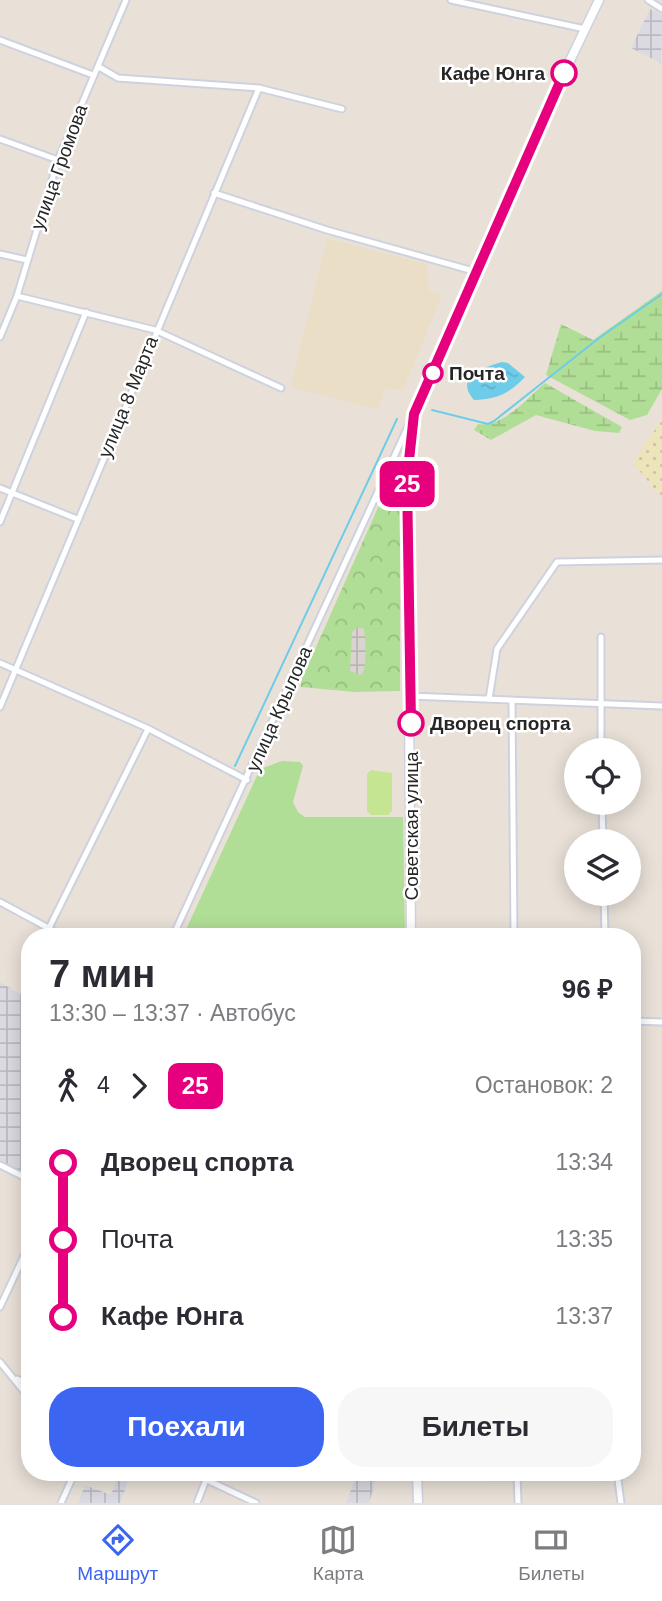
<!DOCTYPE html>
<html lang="ru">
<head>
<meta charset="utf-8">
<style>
  :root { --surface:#fff; --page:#f7f7f7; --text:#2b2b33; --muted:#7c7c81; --line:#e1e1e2; --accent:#3c65f2 }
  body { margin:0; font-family:Arial,sans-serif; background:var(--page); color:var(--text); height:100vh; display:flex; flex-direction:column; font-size:26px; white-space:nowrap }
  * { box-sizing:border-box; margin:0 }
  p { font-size:23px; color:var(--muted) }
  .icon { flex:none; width:38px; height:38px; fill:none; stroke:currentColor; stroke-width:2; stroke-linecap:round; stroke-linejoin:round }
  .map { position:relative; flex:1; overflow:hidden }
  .side { position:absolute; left:21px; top:928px; width:620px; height:553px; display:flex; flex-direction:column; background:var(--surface); border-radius:28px; box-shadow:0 4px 18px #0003 }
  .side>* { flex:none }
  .badge { padding:0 14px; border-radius:10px; font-size:24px; line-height:46px }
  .controls { position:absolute; left:564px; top:738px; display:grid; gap:14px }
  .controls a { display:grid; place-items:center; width:77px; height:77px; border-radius:50%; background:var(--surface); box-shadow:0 4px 18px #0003; font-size:35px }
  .map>.badge { position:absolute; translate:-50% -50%; box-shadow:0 0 0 4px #fff }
  .legs { display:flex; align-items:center; gap:10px; height:77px; padding:0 28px; font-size:23px }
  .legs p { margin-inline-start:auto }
  .summary { display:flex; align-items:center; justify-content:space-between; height:119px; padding:0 28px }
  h1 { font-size:38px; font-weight:700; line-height:52px }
  .cta { display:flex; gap:14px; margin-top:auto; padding:14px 28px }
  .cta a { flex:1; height:80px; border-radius:28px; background:var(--accent); color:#fff; font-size:28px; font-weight:700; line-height:80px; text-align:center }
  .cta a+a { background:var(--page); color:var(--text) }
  ul { padding:0 28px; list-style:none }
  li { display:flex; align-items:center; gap:24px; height:77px; font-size:26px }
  li i { display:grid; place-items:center; width:10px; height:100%; margin:0 9px; background:currentColor }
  li i::after { content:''; width:18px; height:18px; margin:-9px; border:5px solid; border-radius:50%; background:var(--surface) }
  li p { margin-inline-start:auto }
  li:first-child i { background:linear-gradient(#0000 50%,currentColor 0) }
  li:last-child i { background:linear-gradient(currentColor 50%,#0000 0) }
  .tabs { display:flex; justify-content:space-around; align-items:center; height:98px; border-top:2px solid var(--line); background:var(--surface); font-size:19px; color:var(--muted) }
  .tabs a { display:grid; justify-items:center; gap:4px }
  .tabs .selected { color:var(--accent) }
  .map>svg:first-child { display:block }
  .industrial { fill:url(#industrial-grid) }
  .education { fill:#ebdec7 }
  .grass { fill:#b1de96 }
  .wetland { fill:url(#wetland-marsh) }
  .sand { fill:url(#sand-dots) }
  .park { fill:url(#park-crowns) }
  .pitch { fill:#c5e592 }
  .plaza { fill:url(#plaza-grid) }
  .water { fill:url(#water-ripples) }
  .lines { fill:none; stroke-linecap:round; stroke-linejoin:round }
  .stream { stroke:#6ecce8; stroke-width:2 }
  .minor-casing { stroke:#ced2df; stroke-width:9 }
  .secondary-casing { stroke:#ced2df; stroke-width:11 }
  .minor { stroke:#fff; stroke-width:5 }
  .secondary { stroke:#fff; stroke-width:8 }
  .line-1-casing { stroke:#fff; stroke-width:16 }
  .line-1 { stroke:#e6007e; stroke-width:10 }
  .stop-1-dot { fill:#fff; stroke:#e6007e; stroke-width:3.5 }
  .labels { text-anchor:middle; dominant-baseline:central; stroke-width:5; stroke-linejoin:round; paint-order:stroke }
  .stop-label { font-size:19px; font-weight:bold; fill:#262626; stroke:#fff; text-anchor:start }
  .street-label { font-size:19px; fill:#262626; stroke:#fff }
</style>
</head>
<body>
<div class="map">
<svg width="662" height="1503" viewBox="0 0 662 1503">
  <defs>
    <pattern id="industrial-grid" width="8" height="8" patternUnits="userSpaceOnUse" patternTransform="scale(1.75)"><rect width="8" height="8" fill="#dbd9e1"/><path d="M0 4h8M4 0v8" fill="none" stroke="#bcbac1"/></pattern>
    <pattern id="wetland-marsh" width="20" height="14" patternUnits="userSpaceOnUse" patternTransform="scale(1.75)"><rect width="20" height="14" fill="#b1de96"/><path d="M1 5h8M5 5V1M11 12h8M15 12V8" fill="none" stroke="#98be81"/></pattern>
    <pattern id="sand-dots" width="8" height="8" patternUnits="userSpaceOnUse" patternTransform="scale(1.75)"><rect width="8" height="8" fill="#eee4bb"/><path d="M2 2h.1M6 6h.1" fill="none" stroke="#ccc3a1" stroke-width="1.8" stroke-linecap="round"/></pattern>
    <pattern id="park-crowns" width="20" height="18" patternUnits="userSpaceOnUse" patternTransform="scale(1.75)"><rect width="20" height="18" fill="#b1de96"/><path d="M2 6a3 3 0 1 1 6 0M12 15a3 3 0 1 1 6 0" fill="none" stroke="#98be81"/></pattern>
    <pattern id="plaza-grid" width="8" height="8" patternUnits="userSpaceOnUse" patternTransform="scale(1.75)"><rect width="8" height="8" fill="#d9d4cf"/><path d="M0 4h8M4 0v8" fill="none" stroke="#bab6b2"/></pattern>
    <pattern id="water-ripples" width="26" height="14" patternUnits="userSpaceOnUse" patternTransform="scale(1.75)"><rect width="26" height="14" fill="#6ecce8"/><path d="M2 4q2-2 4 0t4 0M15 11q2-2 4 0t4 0" fill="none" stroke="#5fafc7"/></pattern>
  </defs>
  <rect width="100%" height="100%" fill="#e9e1d8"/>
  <g class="industrial">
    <polygon points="650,9 662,15 661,63 631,48"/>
    <polygon points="0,982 30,1000 30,1176 0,1162"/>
    <polygon points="358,1472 378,1473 369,1503 346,1503"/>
    <polygon points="117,1478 128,1482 120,1503 78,1503 85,1485 111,1495"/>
  </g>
  <polygon class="education" points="327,238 427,264 429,290 442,295 403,391 386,387 378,409 290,387"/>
  <polygon class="grass" points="282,761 300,762 303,766 293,802 298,812 305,817 403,817 405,936 183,936 260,769"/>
  <g class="wetland">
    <polygon points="662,291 662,389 647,415 630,420 546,375 561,324 593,340"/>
    <path d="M545 383 622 427 619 433 595 431 536 415 491 440 474 430 478 424C503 428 527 398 545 383Z"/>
  </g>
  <polygon class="sand" points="662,419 662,498 633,463"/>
  <polygon class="park" points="387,487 391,495 400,491 400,691 355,692 301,687 301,681"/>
  <polygon class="pitch" points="371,770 392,773 392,811 388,815 371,815 367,811 367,774"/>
  <polygon class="plaza" points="357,627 364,629 366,651 364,672 360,675 350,671 352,632"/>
  <path class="water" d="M502 362 508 363 525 377C510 393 496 400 474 400 453 376 485 367 502 362Z"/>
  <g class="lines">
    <g class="stream">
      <polyline points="432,410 488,424 494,421 599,338 662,294"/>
      <polyline points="235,766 397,419"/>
    </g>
    <g class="minor-casing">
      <g id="minor">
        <polyline points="451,0 585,29"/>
        <polyline points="648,0 662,9"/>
        <polyline points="0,40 93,75"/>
        <polyline points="99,67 118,78 259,88 342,109"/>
        <polyline points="0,139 58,160"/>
        <polyline points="214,193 327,230 477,272"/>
        <polyline points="0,254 27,260"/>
        <polyline points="17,296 155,330 281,388"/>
        <polyline points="0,337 17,296 58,160 126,0"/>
        <polyline points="385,479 395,474 407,479"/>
        <polyline points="0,488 77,519"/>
        <polyline points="0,522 86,312"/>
        <polyline points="0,663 147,728 247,780"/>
        <polyline points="410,696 662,706"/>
        <polyline points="489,699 497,649 557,562 662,560"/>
        <polyline points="512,702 514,936"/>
        <polyline points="0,707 259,88"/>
        <polyline points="601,751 601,637"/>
        <polyline points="602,803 603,842"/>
        <polyline points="604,894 605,936"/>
        <polyline points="0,902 63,936"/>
        <polyline points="49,928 148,729"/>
        <polyline points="173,936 411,420"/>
        <polyline points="632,1021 662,1022"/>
        <polyline points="0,1165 30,1180"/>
        <polyline points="0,1307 30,1243"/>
        <polyline points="0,1362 30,1399"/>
        <polyline points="17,1379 30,1385"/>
        <polyline points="190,1472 256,1503"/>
        <polyline points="517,1472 518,1503"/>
        <polyline points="617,1472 621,1503"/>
        <path d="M417 1473C467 1478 514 1477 564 1476 583 1475 599 1479 618 1475"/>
        <polyline points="61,1503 75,1472"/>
        <polyline points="197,1503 209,1472"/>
      </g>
    </g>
    <g class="secondary-casing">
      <g id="secondary">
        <polyline points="411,936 407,479 408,445 417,407 564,73 599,0"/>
        <polyline points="417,1472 418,1503"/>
      </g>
    </g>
    <use href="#minor" class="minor"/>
    <use href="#secondary" class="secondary"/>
  </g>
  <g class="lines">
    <g class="line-1-casing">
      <polyline id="line-1" points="411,723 407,479 414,414 564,73"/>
    </g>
    <use href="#line-1" class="line-1"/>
  </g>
  <g class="stop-1-dot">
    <circle cx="564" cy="73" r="12"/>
    <circle cx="433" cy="373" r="9"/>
    <circle cx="411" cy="723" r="12"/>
  </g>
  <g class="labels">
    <g class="stop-label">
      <text x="545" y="73" text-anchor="end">Кафе Юнга</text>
      <text x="449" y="373">Почта</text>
      <text x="430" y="723">Дворец спорта</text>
    </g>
    <g class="street-label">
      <text transform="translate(59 167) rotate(-70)">улица Громова</text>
      <text transform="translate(128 397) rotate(-68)">улица 8 Марта</text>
      <text transform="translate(279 709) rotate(-66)">улица Крылова</text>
      <text transform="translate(411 826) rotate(-90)">Советская улица</text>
    </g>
  </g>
</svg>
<div class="controls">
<a><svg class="icon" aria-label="locate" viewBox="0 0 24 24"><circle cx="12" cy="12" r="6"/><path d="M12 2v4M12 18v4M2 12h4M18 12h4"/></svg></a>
<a><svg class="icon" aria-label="layers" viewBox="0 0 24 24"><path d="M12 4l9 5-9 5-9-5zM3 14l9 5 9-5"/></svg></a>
</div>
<b class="badge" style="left:407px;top:484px;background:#e6007e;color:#fff">25</b>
<section class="side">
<div class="summary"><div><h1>7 мин</h1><p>13:30 – 13:37 · Автобус</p></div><b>96 ₽</b></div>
<div class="legs"><svg class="icon" aria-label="walk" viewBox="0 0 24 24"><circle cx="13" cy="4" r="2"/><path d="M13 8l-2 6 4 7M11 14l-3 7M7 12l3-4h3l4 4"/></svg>4<svg class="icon" aria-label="forward" viewBox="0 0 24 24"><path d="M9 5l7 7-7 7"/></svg><b class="badge" style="background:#e6007e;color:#fff">25</b><p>Остановок: 2</p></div>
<ul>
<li><i style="color:#e6007e"></i><b>Дворец спорта</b><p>13:34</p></li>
<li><i style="color:#e6007e"></i><span>Почта</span><p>13:35</p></li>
<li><i style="color:#e6007e"></i><b>Кафе Юнга</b><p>13:37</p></li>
</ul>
<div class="cta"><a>Поехали</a><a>Билеты</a></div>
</section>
</div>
<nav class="tabs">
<a class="selected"><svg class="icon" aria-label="directions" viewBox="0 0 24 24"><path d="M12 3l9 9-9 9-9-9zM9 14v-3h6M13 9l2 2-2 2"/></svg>Маршрут</a>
<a><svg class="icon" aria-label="map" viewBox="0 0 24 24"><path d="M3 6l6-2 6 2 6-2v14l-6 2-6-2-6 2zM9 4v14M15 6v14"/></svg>Карта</a>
<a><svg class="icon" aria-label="tickets" viewBox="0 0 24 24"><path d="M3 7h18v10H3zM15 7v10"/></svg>Билеты</a>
</nav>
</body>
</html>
